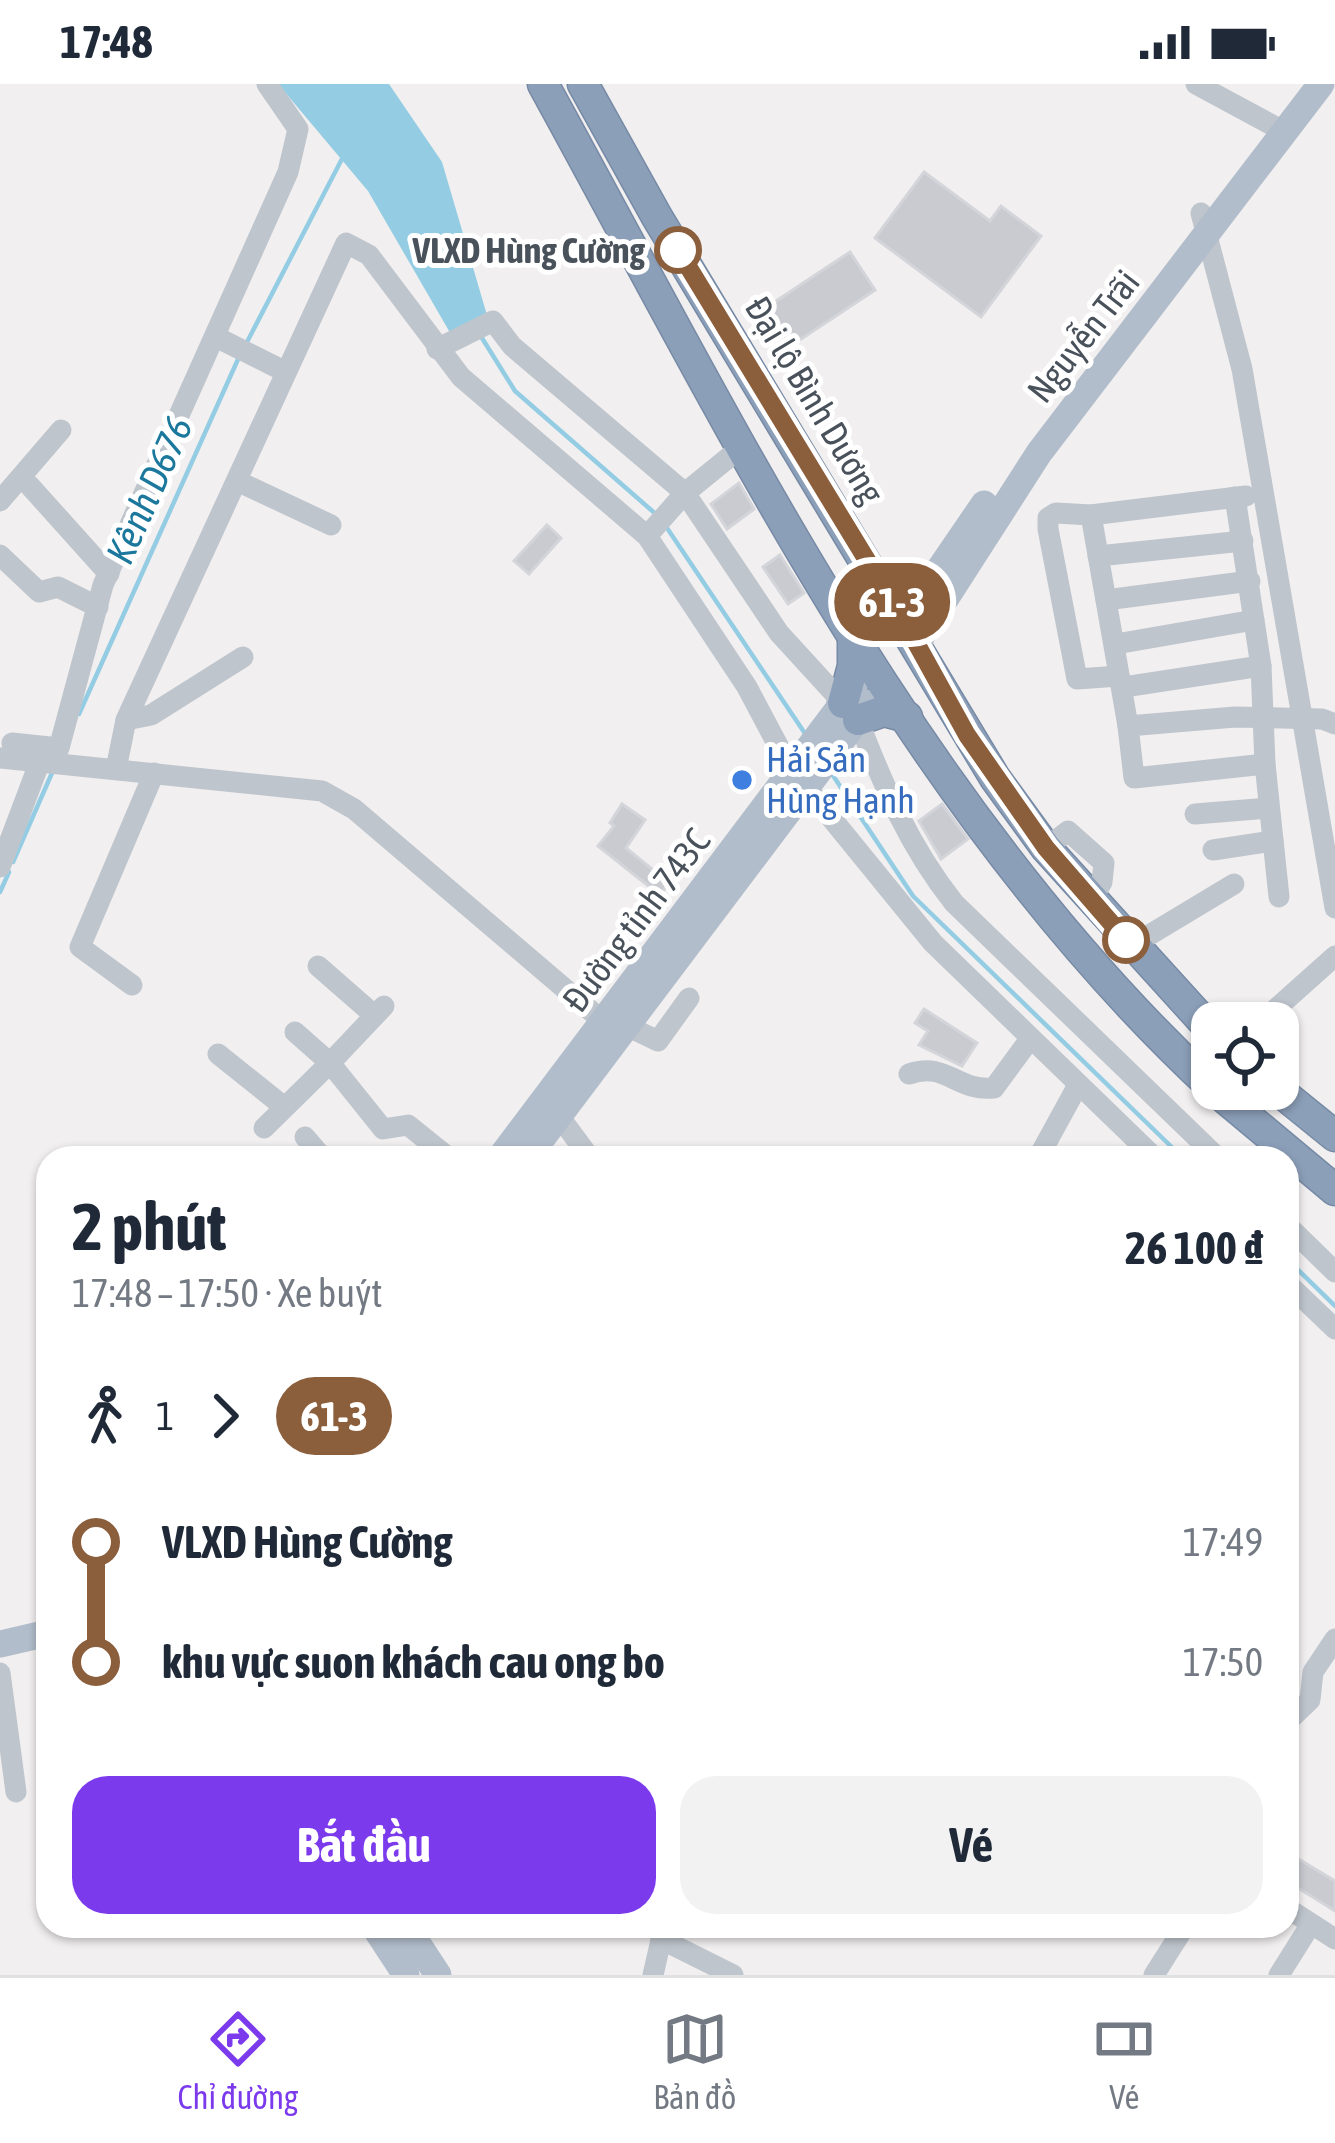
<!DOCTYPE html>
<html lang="vi">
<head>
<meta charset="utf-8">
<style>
  :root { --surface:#fff; --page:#f2f2f3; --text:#1f2937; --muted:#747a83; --line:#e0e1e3; --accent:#7c3aed }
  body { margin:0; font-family:"Asap Condensed",sans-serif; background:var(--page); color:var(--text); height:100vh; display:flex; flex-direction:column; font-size:45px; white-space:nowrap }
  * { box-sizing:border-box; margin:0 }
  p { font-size:39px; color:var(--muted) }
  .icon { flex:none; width:66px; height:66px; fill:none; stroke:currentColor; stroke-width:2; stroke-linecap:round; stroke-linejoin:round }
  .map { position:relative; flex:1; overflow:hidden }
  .side { position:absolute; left:36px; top:1062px; width:1263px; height:792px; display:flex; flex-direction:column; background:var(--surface); border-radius:36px; box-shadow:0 3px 9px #0004 }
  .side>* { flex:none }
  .badge { padding:0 24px; border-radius:39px; font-size:42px; line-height:78px }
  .buttons { position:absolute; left:1191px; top:918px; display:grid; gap:24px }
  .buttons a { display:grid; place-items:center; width:108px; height:108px; border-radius:24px; background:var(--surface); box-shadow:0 3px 9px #0004; font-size:60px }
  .map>.badge { position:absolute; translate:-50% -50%; box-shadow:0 0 0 6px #fff }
  .legs { display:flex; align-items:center; gap:18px; height:132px; padding:0 36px; font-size:39px }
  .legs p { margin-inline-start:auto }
  .head { display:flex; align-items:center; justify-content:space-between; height:204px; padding:0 36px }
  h1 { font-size:66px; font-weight:700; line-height:90px }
  .action { display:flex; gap:24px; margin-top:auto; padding:24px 36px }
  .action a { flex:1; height:138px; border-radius:36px; background:var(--accent); color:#fff; font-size:48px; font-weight:700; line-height:138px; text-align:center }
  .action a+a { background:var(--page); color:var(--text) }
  ul { padding:0 36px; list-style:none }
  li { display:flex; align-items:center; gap:42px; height:120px; font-size:45px }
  li i { display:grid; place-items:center; width:18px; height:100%; margin:0 15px; background:currentColor }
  li i::after { content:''; width:30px; height:30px; margin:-15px; border:9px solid; border-radius:50%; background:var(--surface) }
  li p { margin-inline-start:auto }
  li:first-child i { background:linear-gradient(#0000 50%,currentColor 0) }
  li:last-child i { background:linear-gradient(currentColor 50%,#0000 0) }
  .status { display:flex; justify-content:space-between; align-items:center; height:84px; padding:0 60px; background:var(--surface); direction:ltr }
  .status svg { height:33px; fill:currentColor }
  .menu { display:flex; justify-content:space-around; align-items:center; height:168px; border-top:3px solid var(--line); background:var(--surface); font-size:33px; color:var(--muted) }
  .menu a { display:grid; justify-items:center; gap:6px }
  .menu .active { color:var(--accent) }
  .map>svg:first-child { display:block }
  .water { fill:#94cde3 }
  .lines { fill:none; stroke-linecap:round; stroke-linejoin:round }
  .stream { stroke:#94cde3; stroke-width:4.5 }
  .building { fill:#cacbd1; stroke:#d4d5da; stroke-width:3 }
  .highway-casing { stroke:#778aa5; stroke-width:33 }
  .minor { stroke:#bfc5cd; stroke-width:21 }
  .major { stroke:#b2bdcb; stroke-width:27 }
  .highway { stroke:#8c9fb9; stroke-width:30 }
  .line-1-casing { stroke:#fff; stroke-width:27 }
  .line-1 { stroke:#8b5e3c; stroke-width:18 }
  .stop-1-dot { fill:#fff; stroke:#8b5e3c; stroke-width:6 }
  .shop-dot { fill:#3f7fe0; stroke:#fff; stroke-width:4.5 }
  .labels { text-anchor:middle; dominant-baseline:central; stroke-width:10; stroke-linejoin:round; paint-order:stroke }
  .stop-label { font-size:36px; font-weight:bold; fill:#49515b; stroke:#fff; text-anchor:end }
  .street-label { font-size:36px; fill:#49515b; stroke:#fff }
  .shop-label { font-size:36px; fill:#366cbe; stroke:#fff; text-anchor:start }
  .water-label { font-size:39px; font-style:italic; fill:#1b789c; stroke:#fff }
</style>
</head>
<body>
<div class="status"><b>17:48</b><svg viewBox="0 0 49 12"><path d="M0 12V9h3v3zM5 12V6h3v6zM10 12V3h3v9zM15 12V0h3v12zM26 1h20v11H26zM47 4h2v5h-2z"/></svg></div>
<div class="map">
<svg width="1335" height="1891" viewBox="0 0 1335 1891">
  <rect width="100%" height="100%" fill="#f1efef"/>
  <polygon class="water" points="278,0 389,0 442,78 489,238 456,259 368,107"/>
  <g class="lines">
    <g class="stream">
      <polyline points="482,254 515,307 658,432"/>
      <polyline points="247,258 344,71"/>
      <polyline points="665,441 806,651"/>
      <polyline points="79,630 239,273"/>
      <polyline points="832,690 913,812 1183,1074"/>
      <polyline points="13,778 52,689"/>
      <polyline points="0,808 9,788"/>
      <polyline points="1287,1175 1335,1222"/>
    </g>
  </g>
  <g class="building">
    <polygon points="924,88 990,137 1001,122 1041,152 981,233 875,154"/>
    <polygon points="850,168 875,206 780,269 755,231"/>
    <polygon points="739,399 754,425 727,445 711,420"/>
    <polygon points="547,441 561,454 529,490 514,477"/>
    <polygon points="780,471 804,509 788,520 763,483"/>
    <polygon points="622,720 645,736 626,764 669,799 660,811 598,762 614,742 610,739"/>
    <polygon points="942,720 968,755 941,775 919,737"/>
    <polygon points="924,925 977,959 962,982 919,961 928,947 915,939"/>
    <polygon points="1287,1768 1335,1797 1335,1827 1287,1797"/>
  </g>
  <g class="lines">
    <g class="highway-casing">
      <g id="highway">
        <path d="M543 0C735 349 916 728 1212 1003"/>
        <polyline points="583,0 657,133 995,694 1046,764 1212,947"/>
        <polyline points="843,619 853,582 853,549"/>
        <polyline points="858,636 884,627 907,633"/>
        <polyline points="1214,1005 1335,1106"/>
        <polyline points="1277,1005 1335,1052"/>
      </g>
    </g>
    <g class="minor">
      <polyline points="1196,0 1285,48"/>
      <polyline points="1201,129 1242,285 1335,824"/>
      <polyline points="216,253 286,288"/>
      <polyline points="437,265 493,237 512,262 685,409 779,549 843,619"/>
      <polyline points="237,397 331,441"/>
      <polyline points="29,401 109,490"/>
      <polyline points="1235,413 1261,582 1265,680 1279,813"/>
      <polyline points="0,417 61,346"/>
      <polyline points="1091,431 1056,429 1048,434 1048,445 1077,595 1119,592"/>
      <polyline points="647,452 685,409 744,361"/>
      <polyline points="0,471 39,508 58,503 98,523"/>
      <polyline points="1098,472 1243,457"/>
      <polyline points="1106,516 1250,497"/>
      <polyline points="1116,560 1254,536"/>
      <polyline points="1124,603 1261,582"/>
      <polyline points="126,636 151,631 243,573"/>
      <path d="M858 636C884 703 909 762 954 819L1218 1074"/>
      <polyline points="1128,642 1091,431 1246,412"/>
      <polyline points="1,674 322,707 354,725 605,939"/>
      <polyline points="15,675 12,659 59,664 103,501 288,88 298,45 267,0"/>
      <polyline points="1265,680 1134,694 1128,642 1235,633 1322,635 1335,640"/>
      <polyline points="116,685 126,636 346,159 369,171 461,293 647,452 747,603 791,686"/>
      <polyline points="806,703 933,859 1155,1074"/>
      <polyline points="1195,730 1269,724"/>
      <polyline points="1046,764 1068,747 1104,779 1102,798 1091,817"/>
      <polyline points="1213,766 1273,757"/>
      <polyline points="0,783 40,677"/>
      <polyline points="1131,862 1234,800"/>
      <polyline points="318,882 374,931"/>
      <polyline points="132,901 80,863 154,689"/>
      <polyline points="1260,939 1335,872"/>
      <polyline points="627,942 658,957 689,914"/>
      <polyline points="295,948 330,979 384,922"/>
      <polyline points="218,970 283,1022"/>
      <path d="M909 990C947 977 956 1008 994 1004L1030 955"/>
      <polyline points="559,1032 590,1074"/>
      <polyline points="264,1044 330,979 383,1045 408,1041 449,1074"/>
      <polyline points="305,1053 323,1074"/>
      <polyline points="1038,1074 1078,1001"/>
      <polyline points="1287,1141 1335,1188"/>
      <polyline points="1287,1199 1335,1245"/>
      <polyline points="0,1589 16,1708"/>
      <polyline points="1287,1638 1310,1616 1313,1588 1335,1555"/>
      <polyline points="1287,1824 1335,1855"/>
      <polyline points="661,1855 733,1891"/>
      <polyline points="653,1891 664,1843"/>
      <polyline points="1154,1891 1185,1842"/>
      <polyline points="1279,1891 1311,1840"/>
    </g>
    <g class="major">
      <polyline points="904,537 984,420"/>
      <polyline points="917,559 1039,369 1321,0"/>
      <polyline points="500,1074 854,604"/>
      <polyline points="527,1074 870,619"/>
      <polyline points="0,1560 48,1549"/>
      <polyline points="374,1842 406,1891"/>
      <polyline points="406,1842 438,1891"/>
    </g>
    <use href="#highway" class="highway"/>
  </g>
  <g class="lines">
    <g class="line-1-casing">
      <polyline id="line-1" points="678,166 904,537 967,651 1046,764 1126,856"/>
    </g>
    <use href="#line-1" class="line-1"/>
  </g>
  <g class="stop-1-dot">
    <circle cx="678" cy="166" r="21"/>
    <circle cx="1126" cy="856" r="21"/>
  </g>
  <circle class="shop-dot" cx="742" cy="696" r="12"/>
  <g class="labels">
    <g class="stop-label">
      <text x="645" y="166">VLXD Hùng Cường</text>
    </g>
    <g class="street-label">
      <text transform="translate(1083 252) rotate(-52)">Nguyễn Trãi</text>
      <text transform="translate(815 316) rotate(59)">Đại lộ Bình Dương</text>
      <text transform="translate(636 836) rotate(-53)">Đường tỉnh 743C</text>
    </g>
    <g class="shop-label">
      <text x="766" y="675">Hải Sản<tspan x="766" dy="41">Hùng Hạnh</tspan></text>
    </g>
    <g class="water-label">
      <text transform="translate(149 406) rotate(-66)">Kênh D676</text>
    </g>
  </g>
</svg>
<div class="buttons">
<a><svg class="icon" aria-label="locate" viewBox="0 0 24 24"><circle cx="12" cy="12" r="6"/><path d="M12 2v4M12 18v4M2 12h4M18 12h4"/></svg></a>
</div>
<b class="badge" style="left:892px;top:518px;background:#8b5e3c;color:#fff">61-3</b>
<section class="side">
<div class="head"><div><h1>2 phút</h1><p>17:48 – 17:50 · Xe buýt</p></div><b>26 100 ₫</b></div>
<div class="legs"><svg class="icon" aria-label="walk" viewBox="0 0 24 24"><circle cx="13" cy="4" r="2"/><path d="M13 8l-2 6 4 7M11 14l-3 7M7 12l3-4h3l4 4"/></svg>1<svg class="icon" aria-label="forward" viewBox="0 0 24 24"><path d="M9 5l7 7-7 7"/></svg><b class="badge" style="background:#8b5e3c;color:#fff">61-3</b></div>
<ul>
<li><i style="color:#8b5e3c"></i><b>VLXD Hùng Cường</b><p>17:49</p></li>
<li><i style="color:#8b5e3c"></i><b>khu vực suon khách cau ong bo</b><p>17:50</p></li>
</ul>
<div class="action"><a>Bắt đầu</a><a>Vé</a></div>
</section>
</div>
<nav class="menu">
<a class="active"><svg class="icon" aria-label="directions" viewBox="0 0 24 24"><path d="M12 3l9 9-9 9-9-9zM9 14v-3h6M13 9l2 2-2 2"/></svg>Chỉ đường</a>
<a><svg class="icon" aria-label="map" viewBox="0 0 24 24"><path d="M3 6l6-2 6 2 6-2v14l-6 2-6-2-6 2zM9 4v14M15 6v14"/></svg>Bản đồ</a>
<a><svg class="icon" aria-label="tickets" viewBox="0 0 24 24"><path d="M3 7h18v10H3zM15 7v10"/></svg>Vé</a>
</nav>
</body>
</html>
